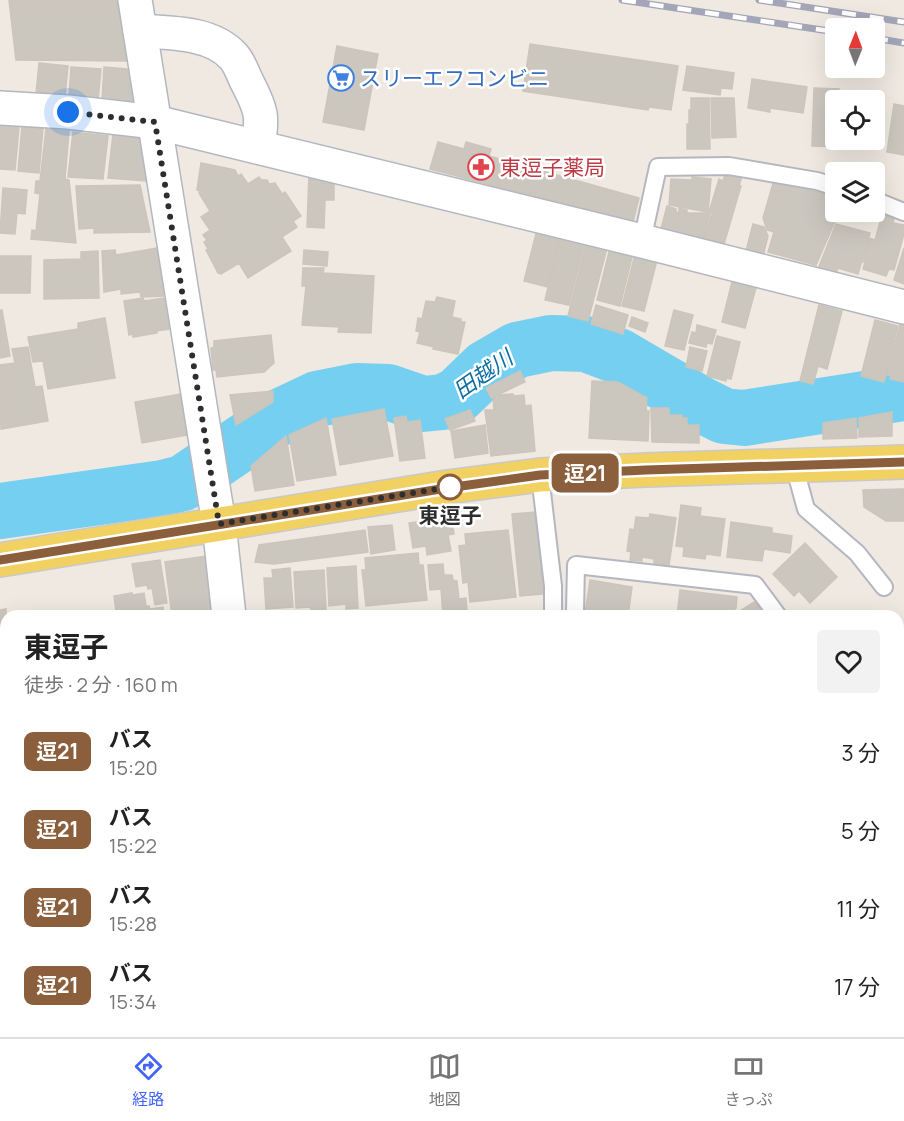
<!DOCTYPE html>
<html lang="ja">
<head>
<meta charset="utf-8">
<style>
  :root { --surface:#fff; --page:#f2f2f2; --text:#222; --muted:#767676; --line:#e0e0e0; --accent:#4264fb }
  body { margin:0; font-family:Manrope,"Noto Sans JP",sans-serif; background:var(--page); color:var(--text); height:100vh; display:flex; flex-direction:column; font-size:22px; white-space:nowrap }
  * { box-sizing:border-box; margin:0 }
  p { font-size:20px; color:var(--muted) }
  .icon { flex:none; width:33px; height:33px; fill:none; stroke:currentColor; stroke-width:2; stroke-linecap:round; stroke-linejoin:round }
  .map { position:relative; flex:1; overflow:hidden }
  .panel { position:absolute; left:0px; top:610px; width:904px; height:428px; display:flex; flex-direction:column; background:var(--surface); border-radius:18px 18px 0 0; box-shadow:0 6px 24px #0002 }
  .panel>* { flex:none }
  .badge { padding:0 12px; border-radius:9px; font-size:21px; line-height:39px }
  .needle { width:39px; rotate:1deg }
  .tools { position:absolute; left:825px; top:18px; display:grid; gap:12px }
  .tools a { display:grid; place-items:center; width:60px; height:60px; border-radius:6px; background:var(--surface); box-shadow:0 6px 24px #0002; font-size:30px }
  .you { position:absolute; width:30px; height:30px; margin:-15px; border:4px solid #fff; border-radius:50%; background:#1a73e8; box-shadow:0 0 0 9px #1a73e833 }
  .map>.badge { position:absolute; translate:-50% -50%; box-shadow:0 0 0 3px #fff }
  .round { display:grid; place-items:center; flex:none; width:63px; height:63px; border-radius:6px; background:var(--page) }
  .head { display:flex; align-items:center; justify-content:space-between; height:102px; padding:0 24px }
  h1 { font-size:28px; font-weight:700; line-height:45px }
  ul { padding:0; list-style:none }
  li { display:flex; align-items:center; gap:18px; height:78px; padding:0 24px }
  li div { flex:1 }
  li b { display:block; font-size:22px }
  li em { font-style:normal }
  li .badge { min-width:66px; font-weight:700; text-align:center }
  .tab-bar { display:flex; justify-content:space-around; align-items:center; height:84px; border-top:2px solid var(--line); background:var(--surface); font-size:16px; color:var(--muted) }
  .tab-bar a { display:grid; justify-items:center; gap:3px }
  .tab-bar .active { color:var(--accent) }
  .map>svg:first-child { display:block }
  .education { fill:#f0e6d1 }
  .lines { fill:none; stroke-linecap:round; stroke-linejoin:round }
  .river { stroke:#75cff0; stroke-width:56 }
  .building { fill:#cbc7bf; stroke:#cbc5ba; stroke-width:1.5; fill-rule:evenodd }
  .service-casing { stroke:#b4b7c1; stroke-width:20 }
  .minor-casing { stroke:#b4b7c1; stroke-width:36 }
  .tertiary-casing { stroke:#b4b7c1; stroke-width:36 }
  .primary-casing { stroke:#c9c9c9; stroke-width:36 }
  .service { stroke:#fff; stroke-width:16 }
  .minor { stroke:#fff; stroke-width:33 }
  .tertiary { stroke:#fff; stroke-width:33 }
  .primary { stroke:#f2d163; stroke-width:33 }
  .rail-casing { stroke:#a3a6b8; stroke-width:7 }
  .rail { stroke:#fff; stroke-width:4.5; stroke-dasharray:14; stroke-linecap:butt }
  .line-casing { stroke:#fff; stroke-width:14 }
  .line { stroke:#8b5e3c; stroke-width:9 }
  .walk { stroke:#2e2e2e; stroke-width:6; stroke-dasharray:0 10.8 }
  .stop-dot { fill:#fff; stroke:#8b5e3c; stroke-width:3 }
  .labels { text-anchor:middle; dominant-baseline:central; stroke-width:5; stroke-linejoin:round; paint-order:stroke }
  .shop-label { font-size:21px; fill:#366cbe; stroke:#fff; text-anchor:start }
  .health-label { font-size:21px; fill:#be3a42; stroke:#fff; text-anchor:start }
  .stop-label { font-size:21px; font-weight:bold; fill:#2e2e2e; stroke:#fff }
  .water-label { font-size:22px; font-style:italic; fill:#0d6fa3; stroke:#fff }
</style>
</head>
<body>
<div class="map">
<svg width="904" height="1037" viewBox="0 0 904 1037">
  <rect width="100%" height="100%" fill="#efe9e1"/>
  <polygon class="education" points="56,1032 621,1032 623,1037 244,1037 234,1034 227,1037 58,1037"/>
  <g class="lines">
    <polyline class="river" points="0,511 163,488 183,483 281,416 317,399 357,391 388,392 423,404 443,402 458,395 486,368 517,350 551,343 586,344 618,356 700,404 724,416 744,418 904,393"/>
  </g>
  <g class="building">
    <polygon points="9,0 117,0 127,61 16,60"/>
    <polygon points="530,44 678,66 671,110 649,107 648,110 523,91"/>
    <polygon points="337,46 378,54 364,130 323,122"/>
    <polygon points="39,63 68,66 65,96 36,94"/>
    <polygon points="687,66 734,73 732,89 721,88 720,95 683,90"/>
    <polygon points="71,67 101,69 98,100 69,97"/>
    <polygon points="104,67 127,69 136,104 102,101"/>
    <polygon points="752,79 807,87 803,113 770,108 770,112 748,108"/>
    <path d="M814 88 839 89V94L883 96 882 148 812 146ZM836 100H874V140H836Z"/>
    <polygon points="691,98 709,98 710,149 687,149 687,124 689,124 689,110 691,110"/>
    <polygon points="711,98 734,98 736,137 712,138"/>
    <polygon points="894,104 904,106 904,155 887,152"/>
    <polygon points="0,125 19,127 15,170 0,169"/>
    <polygon points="22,126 43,128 39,173 18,171"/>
    <polygon points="46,129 69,131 65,179 69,180 76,243 31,239 32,230 36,231 40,194 35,193 36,181 40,181"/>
    <polygon points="73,132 108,136 103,179 68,177"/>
    <polygon points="113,134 140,137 146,181 108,178"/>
    <polygon points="438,142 464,149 466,142 491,149 489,156 639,198 633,222 430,169"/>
    <polygon points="201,163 235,170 238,176 241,174 248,184 259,177 261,180 267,180 269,184 275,183 282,194 285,192 301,216 293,221 297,227 282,237 291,251 248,278 239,263 221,274 218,273 206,250 208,249 204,242 207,240 203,235 210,230 201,217 210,211 199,193 200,191 197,190"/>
    <polygon points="309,174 334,181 334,200 325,200 324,228 307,227"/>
    <polygon points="725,174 743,174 739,185 741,186 724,244 704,238 712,213 709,212 719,179 723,181"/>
    <polygon points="692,177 711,179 708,212 669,205 671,179 692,180"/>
    <polygon points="774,180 796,182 794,186 836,197 836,212 839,212 816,265 768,252 774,232 767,230 763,218"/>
    <polygon points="140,185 150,232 94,233 94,228 79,229 76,186"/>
    <polygon points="3,188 27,190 25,214 17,213 15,234 0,233"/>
    <polygon points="667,206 676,209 676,212 679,213 679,208 687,210 687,213 710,213 703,239 661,229"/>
    <polygon points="882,215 894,218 893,223 904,225 904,234 894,270 889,269 886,276 863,269 865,262 863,262 869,238 875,240"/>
    <polygon points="753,224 764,227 768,236 763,256 746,251"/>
    <polygon points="836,224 870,233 858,274 838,268 836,274 818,269"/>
    <polygon points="537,230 561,236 548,287 524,281"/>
    <polygon points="561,235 585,241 569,305 545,300"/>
    <polygon points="586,243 607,248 588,321 568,316"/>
    <polygon points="157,248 164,296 141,297 140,292 121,294 121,289 104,292 102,251 115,250 116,255"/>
    <polygon points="610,248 633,253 620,306 597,300"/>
    <polygon points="904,248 904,284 894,280"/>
    <polygon points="304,250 328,252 327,266 303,264"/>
    <polygon points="98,251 99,298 44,299 44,260 81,259 81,252"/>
    <polygon points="635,254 657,260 644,311 622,306"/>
    <polygon points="0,256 31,256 30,293 0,293"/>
    <polygon points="303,268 324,268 323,273 374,276 371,333 338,332 339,327 302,325 306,286 302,286"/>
    <polygon points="733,278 757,284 745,328 722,322"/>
    <polygon points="437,297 455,301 452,317 461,319 461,322 465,322 458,354 433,349 434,347 417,343 420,332 416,331 418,318 422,319 426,301 435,302"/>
    <polygon points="143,298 144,301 164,298 169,329 156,331 157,333 133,337 133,334 129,335 124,301"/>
    <polygon points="596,305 628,315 623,334 591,324"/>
    <polygon points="819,305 842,311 827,369 818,366 813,384 800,381"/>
    <polygon points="0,310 2,310 10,356 0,358"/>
    <polygon points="674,310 693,315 684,350 665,346"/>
    <polygon points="632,317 648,323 645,332 629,326"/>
    <polygon points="105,318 115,378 48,389 43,361 33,362 28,337 78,329 78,323"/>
    <polygon points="875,320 898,326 884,382 861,376"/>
    <polygon points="697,325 716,330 712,344 707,343 706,347 689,343 692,332 696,333"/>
    <polygon points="900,325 904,326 904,382 890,379 891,376 887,375"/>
    <polygon points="271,335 274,363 264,372 217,377 216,370 213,370 211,348 214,347 214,341"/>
    <polygon points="717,336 740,342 731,379 726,378 726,381 707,376"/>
    <polygon points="28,347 35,387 42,386 48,421 1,429 0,365 15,363 12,349"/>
    <polygon points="690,347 707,351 702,371 686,367"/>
    <polygon points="520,371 525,382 491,398 486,388"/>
    <polygon points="592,381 618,382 647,398 646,411 649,411 648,441 589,438"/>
    <polygon points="273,391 273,402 236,425 230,395"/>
    <polygon points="180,394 188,435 142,443 135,402"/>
    <polygon points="513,394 514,396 524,395 525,406 531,405 535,451 491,456 485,410 494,410 493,398 498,398 498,395"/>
    <polygon points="651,408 669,408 669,415 682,415 682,418 687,418 687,425 699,425 699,443 652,442"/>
    <polygon points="384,409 393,456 340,465 332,419"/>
    <polygon points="470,410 475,421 450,430 445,419"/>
    <polygon points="892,412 892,436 859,437 859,418"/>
    <polygon points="406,416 407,422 420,420 425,458 400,461 394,418"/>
    <polygon points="326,418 336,475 297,481 289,435"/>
    <polygon points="856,418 857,438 823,439 823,423"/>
    <polygon points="485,425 488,453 455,458 451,431"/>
    <polygon points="286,436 294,485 255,491 251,466"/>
    <polygon points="904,489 904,521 886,521 864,507 863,490"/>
    <polygon points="681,505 701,508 700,516 725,519 720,556 706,554 705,559 683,556 684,547 676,546"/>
    <polygon points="536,512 544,592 542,594 520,596 512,514"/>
    <polygon points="650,514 676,518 669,565 654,563 654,559 642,557 642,561 630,560 631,552 627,551 630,529 634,530 636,517 649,518"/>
    <polygon points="451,516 454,534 448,535 451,551 427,555 426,546 413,548 409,523"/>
    <polygon points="731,522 772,528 772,533 792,536 790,553 764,549 762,561 727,557"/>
    <polygon points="392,525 395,550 371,554 368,527"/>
    <polygon points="365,530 368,552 274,564 255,562 259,545"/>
    <polygon points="508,530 516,597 470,602 468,582 463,583 459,546 466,545 465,534"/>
    <polygon points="805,543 837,577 810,603 799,591 794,596 773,574"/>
    <polygon points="418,553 419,565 423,565 427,600 366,606 362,570 366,570 365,558"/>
    <polygon points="207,556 215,616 172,616 165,562"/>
    <polygon points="160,560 167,603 155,605 152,588 148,589 147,585 136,587 132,564"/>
    <polygon points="443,564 444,575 452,575 453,580 457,581 459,599 466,598 467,612 456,612 456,616 443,616 441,589 430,590 428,565"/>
    <polygon points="356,566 358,608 346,609 346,604 329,606 327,568"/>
    <polygon points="290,568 293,607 266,609 264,578 273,578 272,570"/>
    <polygon points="324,570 326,609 311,610 310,607 296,608 294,572"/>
    <polygon points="590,580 632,587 628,616 587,616 587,614 585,614"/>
    <polygon points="680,590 737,597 736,608 726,616 677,616"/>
    <polygon points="132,593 132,595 144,593 146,606 149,606 150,609 163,607 164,616 102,616 101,614 116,611 114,596"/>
    <polygon points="754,602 755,604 759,602 768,616 732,616"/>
    <polygon points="6,609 6,656 0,657 0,610"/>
    <polygon points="904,882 904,934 900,925 898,926 898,884"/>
    <polygon points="904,948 904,984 898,986 898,950"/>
    <polygon points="3,977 6,984 6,1014 0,1017 0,978"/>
    <polygon points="904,1023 904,1037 876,1037 875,1032 898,1032 898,1024"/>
    <polygon points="98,1032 137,1032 123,1037 100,1037"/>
    <polygon points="334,1032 358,1032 360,1037 336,1037"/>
    <polygon points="411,1032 542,1032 528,1037 397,1037"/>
    <polygon points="757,1032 808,1032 810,1037 749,1037 748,1034"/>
    <polygon points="842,1032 869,1032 870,1037 843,1037"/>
  </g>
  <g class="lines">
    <g class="service-casing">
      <g id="service">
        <polyline points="874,200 904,212"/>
        <polyline points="642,241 658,167 729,166 817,181 836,187"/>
        <polyline points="794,465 806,509 857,553 884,587"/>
        <polyline points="540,475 553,586 553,616"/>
        <polyline points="573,616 575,612 576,565 755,585 778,616"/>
        <polyline points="0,759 6,766"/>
        <polyline points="898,813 904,835"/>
        <polyline points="898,872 904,869"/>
      </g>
    </g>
    <g class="minor-casing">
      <g id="minor">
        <path d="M140 31C170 33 211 32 233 56 240 63 243 75 248 84 262 111 263 117 258 147"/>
        <polyline points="0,108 68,112 155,122 642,241 904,307"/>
        <polyline points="219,524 229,616"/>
        <polyline points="0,850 6,839"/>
        <polyline points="0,939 6,950"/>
        <polyline points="47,1032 49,1037"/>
        <polyline points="631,1032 632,1037"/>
        <polyline points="737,1032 739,1037"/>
      </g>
    </g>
    <g class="tertiary-casing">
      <polyline id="tertiary" points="135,0 219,524"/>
    </g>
    <g class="primary-casing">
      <polyline id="primary" points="0,560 447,487 540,475 646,470 904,462"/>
    </g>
    <use href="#service" class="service"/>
    <use href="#minor" class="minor"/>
    <use href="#tertiary" class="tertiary"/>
    <use href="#primary" class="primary"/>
    <g class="rail-casing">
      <g id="rail">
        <polyline points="622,0 836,32"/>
        <polyline points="759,0 904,22"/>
        <polyline points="874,38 904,43"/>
      </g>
    </g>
    <use href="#rail" class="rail"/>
  </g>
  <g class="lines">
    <g class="line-casing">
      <polyline id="line" points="0,560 447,488 540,475 646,470 904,462"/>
    </g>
    <use href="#line" class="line"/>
    <polyline class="walk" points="68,112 155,122 219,524 450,487"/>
  </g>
  <defs>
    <g id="supermarket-ring" transform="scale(1.35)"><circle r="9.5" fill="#fff" stroke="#3f7fe0" stroke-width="1.5"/><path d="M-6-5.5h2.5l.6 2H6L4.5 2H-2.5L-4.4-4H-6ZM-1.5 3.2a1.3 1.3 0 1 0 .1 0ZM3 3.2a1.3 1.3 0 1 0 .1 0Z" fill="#3f7fe0"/></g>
    <g id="pharmacy-ring" transform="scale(1.35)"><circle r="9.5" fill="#fff" stroke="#e0444e" stroke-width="1.5"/><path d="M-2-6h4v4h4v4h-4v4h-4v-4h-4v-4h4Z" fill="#e0444e"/></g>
  </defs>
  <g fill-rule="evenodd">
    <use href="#supermarket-ring" x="341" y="78"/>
    <use href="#pharmacy-ring" x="481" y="167"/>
  </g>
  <circle class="stop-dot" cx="450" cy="487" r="12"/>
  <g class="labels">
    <g class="shop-label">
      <text x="360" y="78">スリーエフコンビニ</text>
    </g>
    <g class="health-label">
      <text x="500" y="167">東逗子薬局</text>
    </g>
    <g class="stop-label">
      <text x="450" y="515">東逗子</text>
    </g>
    <g class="water-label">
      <text transform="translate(483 374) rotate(-35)">田越川</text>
    </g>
  </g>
</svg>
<div class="tools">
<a><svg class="needle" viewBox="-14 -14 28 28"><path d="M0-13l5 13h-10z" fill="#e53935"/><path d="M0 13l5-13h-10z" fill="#767676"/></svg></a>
<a><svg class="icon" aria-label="locate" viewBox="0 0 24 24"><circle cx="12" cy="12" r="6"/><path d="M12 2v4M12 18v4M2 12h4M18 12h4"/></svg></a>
<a><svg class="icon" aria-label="layers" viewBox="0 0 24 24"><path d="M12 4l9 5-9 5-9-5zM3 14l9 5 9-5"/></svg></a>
</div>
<div class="you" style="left:68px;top:112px"></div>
<b class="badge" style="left:585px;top:473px;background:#8b5e3c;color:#fff">逗21</b>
<section class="panel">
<div class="head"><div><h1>東逗子</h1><p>徒歩 · 2 分 · 160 m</p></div><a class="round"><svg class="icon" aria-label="heart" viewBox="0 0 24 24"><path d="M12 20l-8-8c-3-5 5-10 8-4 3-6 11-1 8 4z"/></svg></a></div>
<ul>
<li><span class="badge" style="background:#8b5e3c;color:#fff">逗21</span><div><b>バス</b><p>15:20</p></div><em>3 分</em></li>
<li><span class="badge" style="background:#8b5e3c;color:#fff">逗21</span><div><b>バス</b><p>15:22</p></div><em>5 分</em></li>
<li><span class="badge" style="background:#8b5e3c;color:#fff">逗21</span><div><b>バス</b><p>15:28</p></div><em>11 分</em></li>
<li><span class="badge" style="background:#8b5e3c;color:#fff">逗21</span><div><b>バス</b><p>15:34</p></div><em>17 分</em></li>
</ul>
</section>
</div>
<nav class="tab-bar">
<a class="active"><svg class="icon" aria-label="directions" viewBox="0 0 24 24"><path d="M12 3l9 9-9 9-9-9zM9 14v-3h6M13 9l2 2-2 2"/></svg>経路</a>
<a><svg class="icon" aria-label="map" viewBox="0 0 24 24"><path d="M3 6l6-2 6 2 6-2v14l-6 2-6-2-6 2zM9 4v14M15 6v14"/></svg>地図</a>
<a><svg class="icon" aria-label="tickets" viewBox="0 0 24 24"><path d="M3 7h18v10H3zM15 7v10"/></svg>きっぷ</a>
</nav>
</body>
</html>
